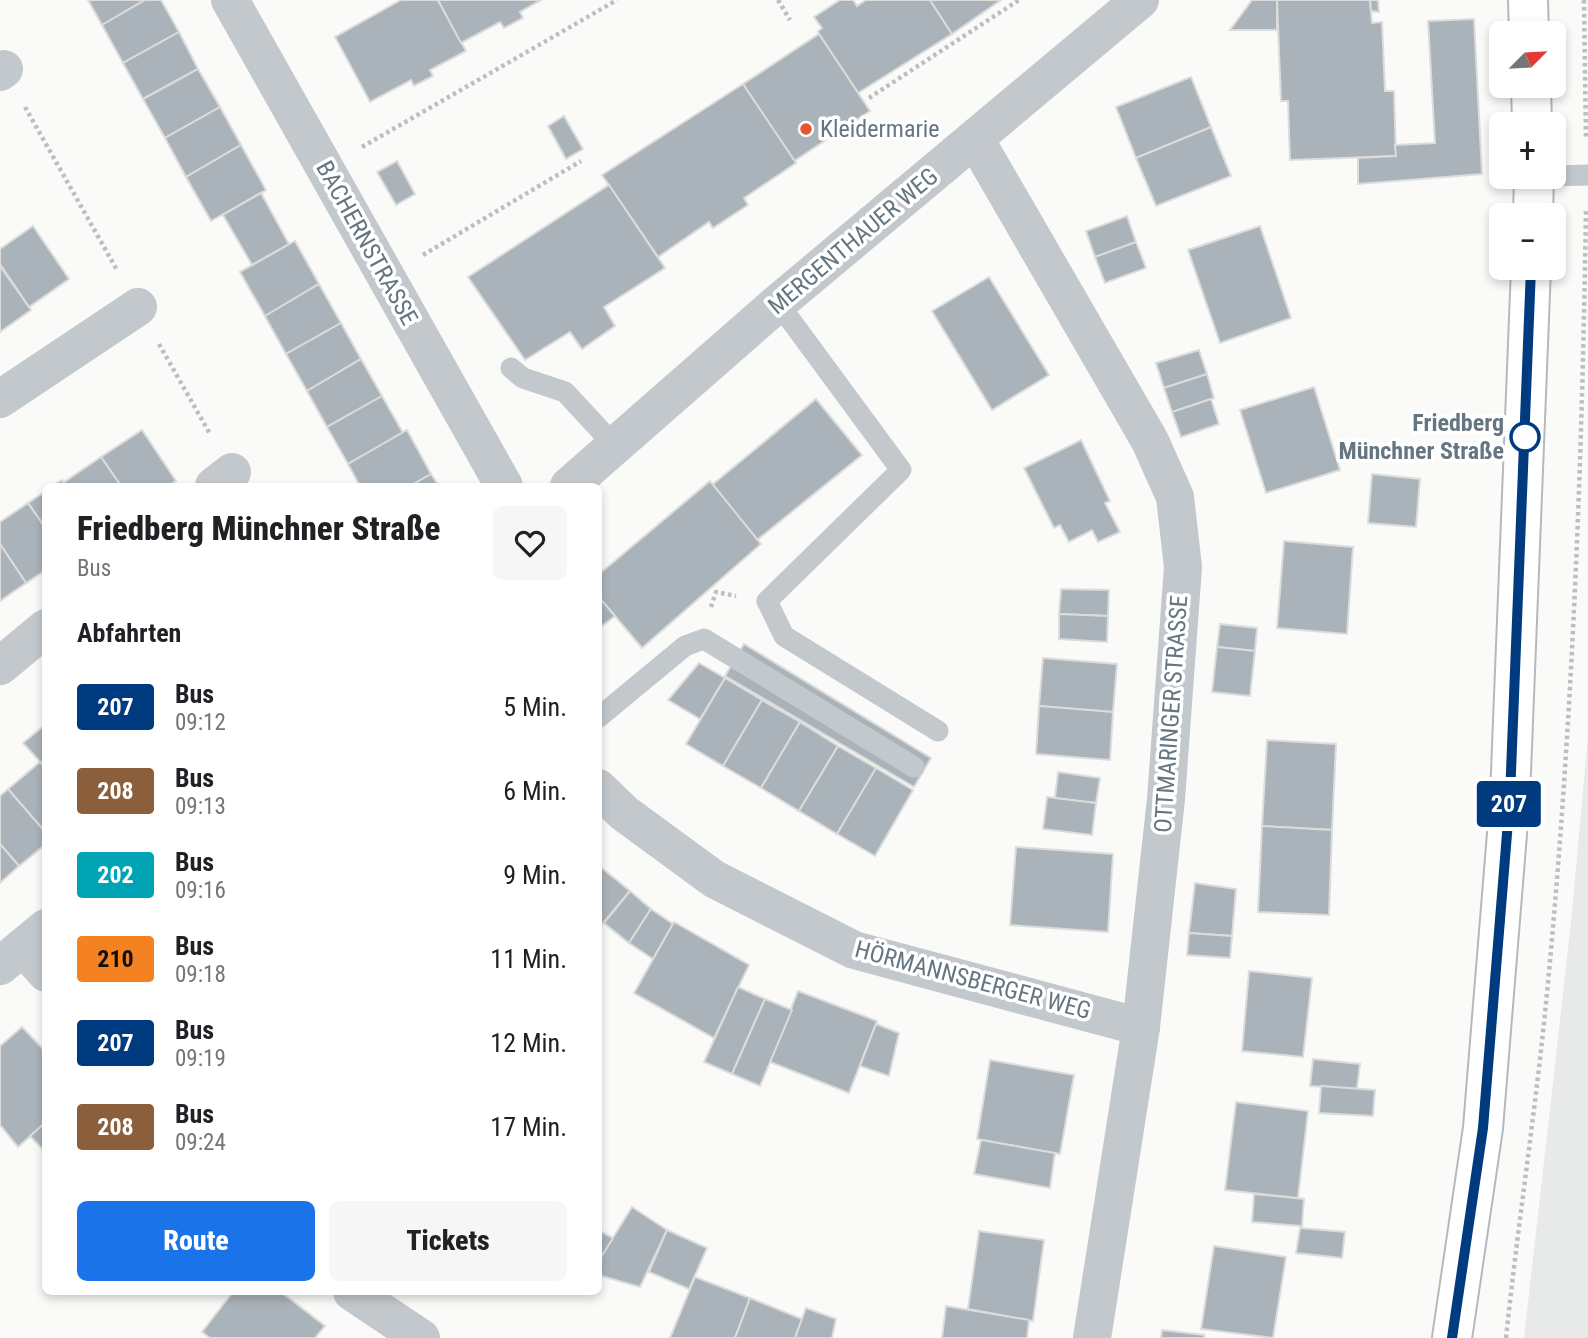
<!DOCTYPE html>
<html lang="de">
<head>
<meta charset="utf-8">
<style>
  :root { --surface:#fff; --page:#f6f6f6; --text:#202124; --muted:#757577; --accent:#1a73e8 }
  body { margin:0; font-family:"Roboto Condensed",sans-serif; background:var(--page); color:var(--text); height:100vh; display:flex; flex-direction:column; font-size:26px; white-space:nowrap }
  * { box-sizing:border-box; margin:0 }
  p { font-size:23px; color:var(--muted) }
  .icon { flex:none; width:38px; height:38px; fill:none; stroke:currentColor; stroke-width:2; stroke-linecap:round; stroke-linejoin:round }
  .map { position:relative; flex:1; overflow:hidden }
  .panel { position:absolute; left:42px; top:483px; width:560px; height:812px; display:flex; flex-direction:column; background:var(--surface); border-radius:10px; box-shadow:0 4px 10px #0003 }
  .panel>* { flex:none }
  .badge { padding:0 14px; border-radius:5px; font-size:24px; line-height:46px }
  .needle { width:46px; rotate:66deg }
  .tools { position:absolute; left:1489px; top:21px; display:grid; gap:14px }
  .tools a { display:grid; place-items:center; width:77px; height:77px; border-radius:10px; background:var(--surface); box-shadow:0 4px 10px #0003; font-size:35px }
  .map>.badge { position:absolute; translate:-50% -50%; box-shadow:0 0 0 4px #fff }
  h2 { padding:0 35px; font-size:26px; line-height:63px }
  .round { display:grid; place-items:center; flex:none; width:74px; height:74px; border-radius:10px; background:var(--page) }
  .overview { display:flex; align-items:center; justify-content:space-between; height:119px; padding:0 35px }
  h1 { font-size:33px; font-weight:800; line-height:52px }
  .action { display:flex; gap:14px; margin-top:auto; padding:14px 35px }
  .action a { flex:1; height:80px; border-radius:10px; background:var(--accent); color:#fff; font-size:28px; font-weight:800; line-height:80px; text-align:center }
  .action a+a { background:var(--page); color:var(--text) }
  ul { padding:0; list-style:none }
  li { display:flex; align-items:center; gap:21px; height:84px; padding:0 35px }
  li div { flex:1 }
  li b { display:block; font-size:26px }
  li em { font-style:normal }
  li .badge { min-width:77px; font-weight:700; text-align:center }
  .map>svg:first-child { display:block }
  .built { fill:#e8e9e9 }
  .building { fill:#aab3b9; stroke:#dcdcda; stroke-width:2 }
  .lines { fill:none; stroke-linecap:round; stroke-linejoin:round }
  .secondary-casing { stroke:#b3babf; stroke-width:42 }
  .path { stroke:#bbbfc2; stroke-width:4.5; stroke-dasharray:3.5 3.5; stroke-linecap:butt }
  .lane { stroke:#c3c8cc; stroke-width:21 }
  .street { stroke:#c3c8cc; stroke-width:38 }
  .secondary { stroke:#fff; stroke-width:38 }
  .line-casing { stroke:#fff; stroke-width:16 }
  .line { stroke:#003b80; stroke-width:10 }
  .poi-dot { fill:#e4572e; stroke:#fff; stroke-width:2.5 }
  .stop-dot { fill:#fff; stroke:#003b80; stroke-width:3.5 }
  .labels { text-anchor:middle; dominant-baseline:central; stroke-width:7; stroke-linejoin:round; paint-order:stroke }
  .poi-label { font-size:24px; fill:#657683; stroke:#fff; text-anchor:start }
  .street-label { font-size:24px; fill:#657683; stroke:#fff }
  .stop-label { font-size:24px; font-weight:bold; fill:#657683; stroke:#fff; text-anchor:end }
</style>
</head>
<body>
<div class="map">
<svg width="1588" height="1338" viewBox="0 0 1588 1338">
  <rect width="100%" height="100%" fill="#fafaf8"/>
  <polygon class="built" points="1588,736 1588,1338 1524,1338 1571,923"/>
  <g class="building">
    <polygon points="88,0 145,0 102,25"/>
    <polygon points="145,0 161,0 179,32 123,63 102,25"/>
    <polygon points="401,0 438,0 466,51 430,70 433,76 414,86 411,80 370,102 335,37"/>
    <polygon points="438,0 541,0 520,12 523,18 504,28 500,22 461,43"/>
    <polygon points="840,0 853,0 857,6 866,0 930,0 952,34 858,93 819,34 818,31 822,28 814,17"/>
    <polygon points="930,0 1001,0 952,34"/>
    <polygon points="1252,0 1277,0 1277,30 1230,30"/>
    <polygon points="1277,0 1370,0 1372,23 1382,22 1385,91 1394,91 1396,156 1290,160 1288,101 1281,101"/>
    <polygon points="1370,0 1378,0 1379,12 1371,11"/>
    <polygon points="1474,19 1482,174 1358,184 1358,158 1396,156 1395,145 1435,143 1428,21"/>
    <polygon points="179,32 198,69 143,99 123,63"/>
    <polygon points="819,34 870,111 794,161 743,84"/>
    <polygon points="198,69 220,107 165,138 143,99"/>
    <polygon points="1191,77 1211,127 1136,158 1116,107"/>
    <polygon points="743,84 796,163 744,198 748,205 713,228 709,222 658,257 602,175"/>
    <polygon points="220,107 241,145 186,177 165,138"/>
    <polygon points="564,116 583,149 566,159 548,126"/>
    <polygon points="1211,127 1231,176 1156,206 1136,158"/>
    <polygon points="241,145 266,190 211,221 186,177"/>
    <polygon points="397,161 415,194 396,205 377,172"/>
    <polygon points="609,185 665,268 604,307 615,326 582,349 570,332 525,360 468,277"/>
    <polygon points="261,193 289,244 252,265 223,215"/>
    <polygon points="1127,216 1136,242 1095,257 1086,231"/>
    <polygon points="33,226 69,279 29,307 0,264 0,249"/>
    <polygon points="1260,226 1291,318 1220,343 1188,250"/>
    <polygon points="295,241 319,284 265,316 240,272"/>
    <polygon points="1136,242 1146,268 1105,283 1095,257"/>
    <polygon points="0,266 31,310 0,332"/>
    <polygon points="989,277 1049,375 992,410 932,311"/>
    <polygon points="319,284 341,323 286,354 265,316"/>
    <polygon points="341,323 361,359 307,391 286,354"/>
    <polygon points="1199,350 1207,374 1164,388 1156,363"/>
    <polygon points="361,359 382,396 327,427 307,391"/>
    <polygon points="1207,374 1214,398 1172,412 1164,388"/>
    <polygon points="1314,387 1340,470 1266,493 1240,410"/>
    <polygon points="382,396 403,433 348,464 327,427"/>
    <polygon points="816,399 862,455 757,540 712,485"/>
    <polygon points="1211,399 1219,424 1181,437 1172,412"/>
    <polygon points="142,430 176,481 167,486 121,486 101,457"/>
    <polygon points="407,430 431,474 410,486 360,486 348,464"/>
    <polygon points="1081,440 1110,501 1105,503 1120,532 1098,542 1092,530 1069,542 1060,525 1054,528 1024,468"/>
    <polygon points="101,457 121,486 66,486 63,483"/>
    <polygon points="431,474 439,486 410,486"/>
    <polygon points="1372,474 1420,479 1416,527 1368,523"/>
    <polygon points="62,480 66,486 52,486"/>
    <polygon points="710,481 761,544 642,648 598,596 598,575"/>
    <polygon points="46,491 46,529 28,503"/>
    <polygon points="28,503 46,529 46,570 26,583 0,544 0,522"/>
    <polygon points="1284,541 1353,547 1347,634 1277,628"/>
    <polygon points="0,544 26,583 0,601"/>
    <polygon points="1061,589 1109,590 1108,616 1059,614"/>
    <polygon points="598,596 615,616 598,629"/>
    <polygon points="1059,614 1108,616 1107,642 1059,639"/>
    <polygon points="1220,624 1257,628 1255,651 1217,647"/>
    <polygon points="744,644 931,758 914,787 725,676"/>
    <polygon points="1217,647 1255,651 1250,696 1212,692"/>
    <polygon points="1043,658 1117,664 1113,712 1039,706"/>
    <polygon points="699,663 725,678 700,719 668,700"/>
    <polygon points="725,678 762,700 723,766 686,744"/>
    <polygon points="762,700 800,722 761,788 723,766"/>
    <polygon points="1039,706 1113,712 1110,760 1036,754"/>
    <polygon points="800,722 838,746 799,811 761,788"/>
    <polygon points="46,724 46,768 23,743"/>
    <polygon points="1267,740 1336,744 1332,830 1262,826"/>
    <polygon points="838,746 876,768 837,834 799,811"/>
    <polygon points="40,762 46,768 46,833 8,789"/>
    <polygon points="876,768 913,790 875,856 837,834"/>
    <polygon points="1058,772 1100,778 1096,803 1055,798"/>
    <polygon points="8,789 46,833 46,844 19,866 0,844 0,796"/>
    <polygon points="1047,797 1096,803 1092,835 1043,829"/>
    <polygon points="1262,826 1332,830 1329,915 1258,912"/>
    <polygon points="0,844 19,866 0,883"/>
    <polygon points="1016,847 1113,854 1108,932 1010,925"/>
    <polygon points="598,865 630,891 598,929"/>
    <polygon points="1195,883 1236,889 1232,936 1189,933"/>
    <polygon points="630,891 651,909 629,943 604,923"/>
    <polygon points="651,909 673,924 653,959 629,943"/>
    <polygon points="674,922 749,965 714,1038 634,993"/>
    <polygon points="1189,933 1232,936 1230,958 1187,955"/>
    <polygon points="1249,971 1312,978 1303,1057 1242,1051"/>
    <polygon points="738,987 765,999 732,1074 704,1062"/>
    <polygon points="798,991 877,1021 849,1093 770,1062"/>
    <polygon points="765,999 792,1010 760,1086 732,1074"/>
    <polygon points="876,1024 899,1033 889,1076 860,1066"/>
    <polygon points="22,1027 46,1052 46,1122 18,1147 0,1125 0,1046"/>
    <polygon points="1313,1059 1360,1064 1357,1089 1310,1086"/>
    <polygon points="990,1060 1074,1075 1060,1154 977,1139"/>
    <polygon points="1321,1086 1375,1090 1373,1116 1319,1113"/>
    <polygon points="1236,1102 1308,1111 1298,1198 1225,1190"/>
    <polygon points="46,1122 46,1153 30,1136"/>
    <polygon points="981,1140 1055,1153 1050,1188 974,1174"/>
    <polygon points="1254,1194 1304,1199 1302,1226 1252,1222"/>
    <polygon points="632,1207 667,1230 640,1287 598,1275 598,1262"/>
    <polygon points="1300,1228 1345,1232 1342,1258 1296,1253"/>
    <polygon points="598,1230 613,1238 598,1262"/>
    <polygon points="667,1230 707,1248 689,1289 649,1272"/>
    <polygon points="979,1231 1044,1240 1033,1321 968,1309"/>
    <polygon points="1214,1246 1286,1257 1273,1338 1201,1329"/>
    <polygon points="695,1277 750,1298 735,1338 670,1338"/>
    <polygon points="233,1292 281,1292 325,1326 315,1338 210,1338 202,1332"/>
    <polygon points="750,1298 802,1319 795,1338 735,1338"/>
    <polygon points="946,1306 1029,1320 1027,1338 942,1338"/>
    <polygon points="806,1308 836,1319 832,1338 795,1338"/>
    <polygon points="1162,1330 1204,1335 1204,1338 1161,1338"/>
  </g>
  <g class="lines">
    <g class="secondary-casing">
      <g id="secondary">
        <polyline points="1528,0 1529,33"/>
        <polyline points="1531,86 1532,124"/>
        <polyline points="1533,215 1534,177"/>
        <polyline points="1452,1338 1483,1128 1510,797 1531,268"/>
      </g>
    </g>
    <g class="path">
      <polyline points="778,0 790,20"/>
      <polyline points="1584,0 1586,140"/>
      <polyline points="869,98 1019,0"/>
      <polyline points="25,107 117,270"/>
      <polyline points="362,147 617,0"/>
      <polyline points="423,255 581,161"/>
      <polyline points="159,344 210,434"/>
      <polyline points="711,607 716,592 736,596"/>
      <path d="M1506 1338C1518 1223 1536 1108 1547 993 1572 732 1582 471 1586 209"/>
    </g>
    <g class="lane">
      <polyline points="1554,176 1588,175"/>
      <polyline points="778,303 901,470 767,601 784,636 938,731"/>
      <polyline points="511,368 523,378 565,392 615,446"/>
      <polyline points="598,718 685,646 704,639 914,767"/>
    </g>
    <g class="street">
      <polyline points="230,0 504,486"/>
      <polyline points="0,72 4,69"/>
      <polyline points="975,139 1150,441 1175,497 1183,567 1166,799 1141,1027 1092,1338"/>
      <polyline points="0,399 138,307"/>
      <polyline points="214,486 232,472"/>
      <polyline points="569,486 778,303 1140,0"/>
      <polyline points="0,666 46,628"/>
      <polyline points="598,788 624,813 714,879 854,950 1141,1027"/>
      <polyline points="23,947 46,973"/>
      <polyline points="0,966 46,928"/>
      <polyline points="352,1292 421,1338"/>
    </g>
    <use href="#secondary" class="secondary"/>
  </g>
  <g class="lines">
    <g class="line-casing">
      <polyline id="line" points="1452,1338 1483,1128 1510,797 1531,268"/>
    </g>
    <use href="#line" class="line"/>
  </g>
  <circle class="poi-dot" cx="806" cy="129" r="7"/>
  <circle class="stop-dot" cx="1525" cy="437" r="14"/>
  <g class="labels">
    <g class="poi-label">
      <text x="820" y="129">Kleidermarie</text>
    </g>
    <g class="street-label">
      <text transform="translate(853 241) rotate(-40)">MERGENTHAUER WEG</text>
      <text transform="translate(367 243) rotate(61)">BACHERNSTRASSE</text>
      <text transform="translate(1171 714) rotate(-86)">OTTMARINGER STRASSE</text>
      <text transform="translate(973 980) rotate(15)">HÖRMANNSBERGER WEG</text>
    </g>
    <g class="stop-label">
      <text x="1504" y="423">Friedberg<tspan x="1504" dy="28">Münchner Straße</tspan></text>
    </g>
  </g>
</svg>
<div class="tools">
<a><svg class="needle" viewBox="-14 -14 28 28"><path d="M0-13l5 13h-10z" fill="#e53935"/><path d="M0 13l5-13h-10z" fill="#757577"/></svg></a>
<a>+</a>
<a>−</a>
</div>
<b class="badge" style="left:1509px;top:804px;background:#003b80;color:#fff">207</b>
<section class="panel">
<div class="overview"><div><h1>Friedberg Münchner Straße</h1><p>Bus</p></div><a class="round"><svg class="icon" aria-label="heart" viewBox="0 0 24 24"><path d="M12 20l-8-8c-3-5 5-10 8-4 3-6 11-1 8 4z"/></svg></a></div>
<h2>Abfahrten</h2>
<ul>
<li><span class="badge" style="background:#003b80;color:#fff">207</span><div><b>Bus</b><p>09:12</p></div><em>5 Min.</em></li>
<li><span class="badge" style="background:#8b5e3c;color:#fff">208</span><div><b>Bus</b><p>09:13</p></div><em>6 Min.</em></li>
<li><span class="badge" style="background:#00a3b4;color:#fff">202</span><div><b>Bus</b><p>09:16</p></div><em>9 Min.</em></li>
<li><span class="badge" style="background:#f58220;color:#111">210</span><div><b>Bus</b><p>09:18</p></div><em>11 Min.</em></li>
<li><span class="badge" style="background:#003b80;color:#fff">207</span><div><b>Bus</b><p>09:19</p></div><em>12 Min.</em></li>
<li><span class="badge" style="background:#8b5e3c;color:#fff">208</span><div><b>Bus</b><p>09:24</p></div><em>17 Min.</em></li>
</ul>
<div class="action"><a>Route</a><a>Tickets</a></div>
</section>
</div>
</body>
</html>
